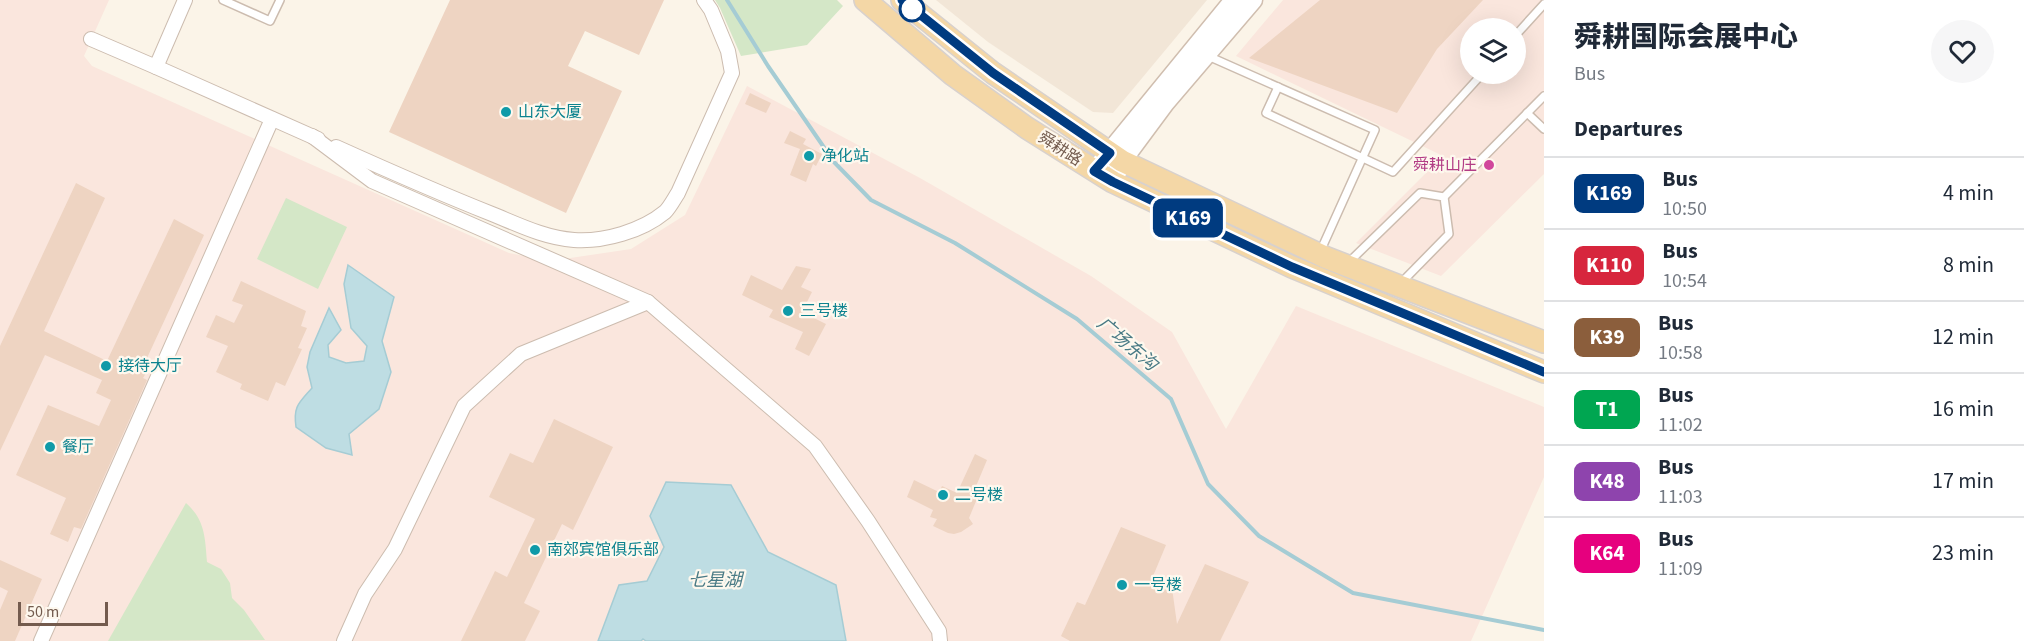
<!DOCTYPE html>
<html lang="en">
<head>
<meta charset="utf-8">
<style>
  :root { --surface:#fff; --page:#f6f6f7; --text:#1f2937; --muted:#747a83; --line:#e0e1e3 }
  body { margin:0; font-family:"Source Sans 3","Noto Sans SC",sans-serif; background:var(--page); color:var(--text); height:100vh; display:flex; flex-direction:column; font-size:22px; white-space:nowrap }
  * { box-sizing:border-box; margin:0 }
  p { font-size:20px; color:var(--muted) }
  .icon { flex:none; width:33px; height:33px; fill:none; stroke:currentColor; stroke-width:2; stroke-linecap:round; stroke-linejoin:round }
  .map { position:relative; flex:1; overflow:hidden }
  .sheet { display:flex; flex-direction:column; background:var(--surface); width:480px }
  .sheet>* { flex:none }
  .badge { padding:0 12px; border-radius:9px; font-size:21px; line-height:39px }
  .controls { position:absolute; left:1460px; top:18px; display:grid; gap:12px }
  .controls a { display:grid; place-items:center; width:66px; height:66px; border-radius:50%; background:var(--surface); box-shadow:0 6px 24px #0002; font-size:30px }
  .scale { position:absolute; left:18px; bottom:15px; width:90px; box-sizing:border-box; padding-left:6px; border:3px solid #735b4e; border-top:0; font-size:16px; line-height:21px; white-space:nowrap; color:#735b4e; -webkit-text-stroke:4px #fef8ee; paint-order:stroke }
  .map>.badge { position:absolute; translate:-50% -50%; box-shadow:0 0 0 3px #fff }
  h2 { padding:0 30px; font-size:22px; line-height:54px }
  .round { display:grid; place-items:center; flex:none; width:63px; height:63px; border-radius:32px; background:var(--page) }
  .head { display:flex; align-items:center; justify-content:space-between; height:102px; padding:0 30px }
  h1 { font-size:28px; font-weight:800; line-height:45px }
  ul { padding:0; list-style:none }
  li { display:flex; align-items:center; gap:18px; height:72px; padding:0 30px; border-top:2px solid var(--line) }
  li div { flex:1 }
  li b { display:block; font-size:22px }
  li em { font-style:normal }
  li .badge { min-width:66px; font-weight:700; text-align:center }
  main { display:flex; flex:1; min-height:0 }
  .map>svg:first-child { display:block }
  .residential { fill:#f2e6d7 }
  .commercial { fill:#fae6dd; fill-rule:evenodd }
  .green { fill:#d4e7c7 }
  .water { fill:#bedde3; stroke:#a5ccd4; stroke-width:1.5 }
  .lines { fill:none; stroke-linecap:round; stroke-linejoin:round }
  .stream { stroke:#a5ccd4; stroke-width:4 }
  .building { fill:#eed4c2 }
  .lane-casing { stroke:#ccbcaf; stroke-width:10 }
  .street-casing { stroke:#ccbcaf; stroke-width:16 }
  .secondary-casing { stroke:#d0beaf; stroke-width:21 }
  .primary-casing { stroke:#d8d1cd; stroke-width:24 }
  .lane { stroke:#fff; stroke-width:7 }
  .street { stroke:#fff; stroke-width:14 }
  .secondary { stroke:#fff; stroke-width:18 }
  .primary { stroke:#f4d7a6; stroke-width:21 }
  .line-casing { stroke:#fff; stroke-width:14 }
  .line { stroke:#003b80; stroke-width:9 }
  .stop-dot { fill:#fff; stroke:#003b80; stroke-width:3 }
  .culture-dot { fill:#0f9aa8; stroke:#fef8ee; stroke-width:2 }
  .hotel-dot { fill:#d1479c; stroke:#fef8ee; stroke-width:2 }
  .labels { text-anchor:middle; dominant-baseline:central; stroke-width:4.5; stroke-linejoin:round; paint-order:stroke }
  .culture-label { font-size:16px; fill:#0d838f; stroke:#fef8ee; text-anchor:start }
  .street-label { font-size:16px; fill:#735b4e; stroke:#fef8ee }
  .hotel-label { font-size:16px; fill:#b23c85; stroke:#fef8ee; text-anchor:end }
  .water-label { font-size:18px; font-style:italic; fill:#497a85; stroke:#fef8ee }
</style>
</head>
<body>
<main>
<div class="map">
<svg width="1544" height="641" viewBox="0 0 1544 641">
  <rect width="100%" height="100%" fill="#fbf4e8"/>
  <polygon class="residential" points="936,0 1207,0 1113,113 1093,112 988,42"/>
  <g class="commercial">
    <polygon points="0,0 109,0 84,56 92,66 509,253 550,261 631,249 685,215 747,86 920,178 1091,276 1172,332 1226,429 1296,306 1544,407 1544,477 1471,641 0,641"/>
    <path d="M1283 0H1544V174L1441 276 1356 243 1443 156 1236 56ZM1470 28H1515V74H1470Z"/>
  </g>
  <g class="green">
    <polygon points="715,0 837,0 843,6 807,45 741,56 720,8"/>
    <polygon points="286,198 347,227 318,289 257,259"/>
    <path d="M186 503C205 520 205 537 207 562L221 569 230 583 232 598 244 610 265 640 108 641Z"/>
  </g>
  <g class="water">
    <path d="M348 265 394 297 382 341 391 372 379 409 349 434 352 455 326 448 296 427C293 406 299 403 312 388L307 367 310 352 329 308 341 330 328 345 329 357 346 363 364 361 367 346 351 328 344 284Z"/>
    <polygon points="666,482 731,485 768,552 836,585 846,641 646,641 643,639 641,641 598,641 619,585 647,581 664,547 650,516"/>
  </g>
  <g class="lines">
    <polyline class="stream" points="727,0 768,66 834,162 871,200 955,243 1077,319 1171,399 1208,484 1259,536 1353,593 1544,630"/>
  </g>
  <g class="building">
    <polygon points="450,0 664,0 639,55 585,31 568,66 622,91 566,213 389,132"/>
    <polygon points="1320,0 1483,0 1437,49 1397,113 1249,58"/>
    <polygon points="750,93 771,103 766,113 745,104"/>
    <polygon points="790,131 806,139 803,144 822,154 816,166 813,164 806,182 790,175 800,149 784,143"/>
    <polygon points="76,183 105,198 44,331 107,361 174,219 204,235 141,371 146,373 143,378 147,380 81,529 74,527 68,542 50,534 66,498 16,475 48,405 99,426 111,400 96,393 102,380 45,355 0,451 0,346"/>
    <polygon points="796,266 811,269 801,287 812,292 802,312 826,324 809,356 795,349 803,332 769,317 773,310 742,295 751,275 782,290"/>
    <polygon points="241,281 306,311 301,326 307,328 298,348 302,349 285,386 276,382 268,401 240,389 242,384 216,372 228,346 206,337 216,315 234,323 243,305 232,301"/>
    <polygon points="554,419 613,447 573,530 562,524 524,603 540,611 525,641 461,641 495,571 507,577 535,519 489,497 510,453 533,463"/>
    <polygon points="975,454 987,460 974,491 979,494 969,518 973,524 961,532 954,534 948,533 933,526 937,519 930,517 933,510 907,497 914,480 939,492 942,486 957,493"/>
    <polygon points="1121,527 1166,545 1151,581 1165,584 1172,588 1177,624 1205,564 1249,582 1220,641 1070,641 1061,636 1077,602 1085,605"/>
    <polygon points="0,560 42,579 15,641 0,641 0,610 8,591 0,587"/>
  </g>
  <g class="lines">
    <g class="lane-casing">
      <g id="lane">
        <polyline points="223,0 270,21 280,0"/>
        <polyline points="1515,36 1544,4"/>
        <polyline points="1208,56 1375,130 1320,252"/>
        <polyline points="1278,87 1266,113 1393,172 1482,74"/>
        <polyline points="1527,113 1544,129"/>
        <polyline points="1444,197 1544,96"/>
        <polyline points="1348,263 1420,193 1444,197 1449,234 1400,284"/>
      </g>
    </g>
    <g class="street-casing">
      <g id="street">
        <polyline points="91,39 156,67 185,0"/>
        <polyline points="156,67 318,139"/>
        <polyline points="312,136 372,181 648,302 815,446 868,521 939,631 940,641"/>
        <path d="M336 147C387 170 439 193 492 214 519 225 545 238 574 240 604 242 642 231 665 212 670 207 674 199 678 193L732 73 728 51 711 10 704 0"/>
        <polyline points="41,641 272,119"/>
        <polyline points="344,641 365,594 395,549 464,406 521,354 648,302"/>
      </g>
    </g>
    <g class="secondary-casing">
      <g id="secondary">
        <polyline points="1100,164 1234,0"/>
        <polyline points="1113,182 1122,161 1165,103 1253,0"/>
      </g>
    </g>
    <g class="primary-casing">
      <g id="primary">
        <polyline points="865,0 953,75 1027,128 1113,182 1292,267 1544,372"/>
        <polyline points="902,0 993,73 1122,161 1327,258 1544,342"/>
      </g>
    </g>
    <use href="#lane" class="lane"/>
    <use href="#street" class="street"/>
    <use href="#secondary" class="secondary"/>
    <use href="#primary" class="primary"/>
  </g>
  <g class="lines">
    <g class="line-casing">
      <polyline id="line" points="902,0 993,73 1110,153 1094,171 1113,182 1292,267 1544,372"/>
    </g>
    <use href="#line" class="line"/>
  </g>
  <circle class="stop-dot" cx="912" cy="9" r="12"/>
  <g class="culture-dot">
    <circle cx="506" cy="112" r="6"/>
    <circle cx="809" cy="156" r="6"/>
    <circle cx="788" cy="311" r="6"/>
    <circle cx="106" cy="366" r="6"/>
    <circle cx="50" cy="447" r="6"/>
    <circle cx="943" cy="495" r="6"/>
    <circle cx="535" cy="550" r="6"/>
    <circle cx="1122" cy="585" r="6"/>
  </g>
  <circle class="hotel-dot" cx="1489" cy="165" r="6"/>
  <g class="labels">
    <g class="culture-label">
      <text x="518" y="112">山东大厦</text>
      <text x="821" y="156">净化站</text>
      <text x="800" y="311">三号楼</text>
      <text x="118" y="366">接待大厅</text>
      <text x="62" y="447">餐厅</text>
      <text x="955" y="495">二号楼</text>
      <text x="547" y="550">南郊宾馆俱乐部</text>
      <text x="1134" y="585">一号楼</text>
    </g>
    <g class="street-label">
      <text transform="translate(1060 149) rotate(33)">舜耕路</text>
    </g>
    <g class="hotel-label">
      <text x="1477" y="165">舜耕山庄</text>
    </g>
    <g class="water-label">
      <text transform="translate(1127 344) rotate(40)">广场东沟</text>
      <text x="715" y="580">七星湖</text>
    </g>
  </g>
</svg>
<div class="controls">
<a><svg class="icon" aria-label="layers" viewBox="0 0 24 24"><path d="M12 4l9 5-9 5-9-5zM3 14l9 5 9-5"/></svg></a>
</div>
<div class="scale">50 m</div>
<b class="badge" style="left:1188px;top:218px;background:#003b80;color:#fff">K169</b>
</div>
<section class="sheet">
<div class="head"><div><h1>舜耕国际会展中心</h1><p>Bus</p></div><a class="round"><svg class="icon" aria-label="heart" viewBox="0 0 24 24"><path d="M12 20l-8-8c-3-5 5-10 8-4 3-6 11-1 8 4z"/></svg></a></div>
<h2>Departures</h2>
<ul>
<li><span class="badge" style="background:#003b80;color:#fff">K169</span><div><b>Bus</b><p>10:50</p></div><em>4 min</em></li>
<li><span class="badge" style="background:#d7263d;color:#fff">K110</span><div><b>Bus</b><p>10:54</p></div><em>8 min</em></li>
<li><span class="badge" style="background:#8b5e3c;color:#fff">K39</span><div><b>Bus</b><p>10:58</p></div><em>12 min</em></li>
<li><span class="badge" style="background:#00a651;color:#fff">T1</span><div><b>Bus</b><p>11:02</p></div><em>16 min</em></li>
<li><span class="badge" style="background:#8e44ad;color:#fff">K48</span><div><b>Bus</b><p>11:03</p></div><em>17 min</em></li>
<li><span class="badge" style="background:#e6007e;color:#fff">K64</span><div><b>Bus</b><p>11:09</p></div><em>23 min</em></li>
</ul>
</section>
</main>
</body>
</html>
